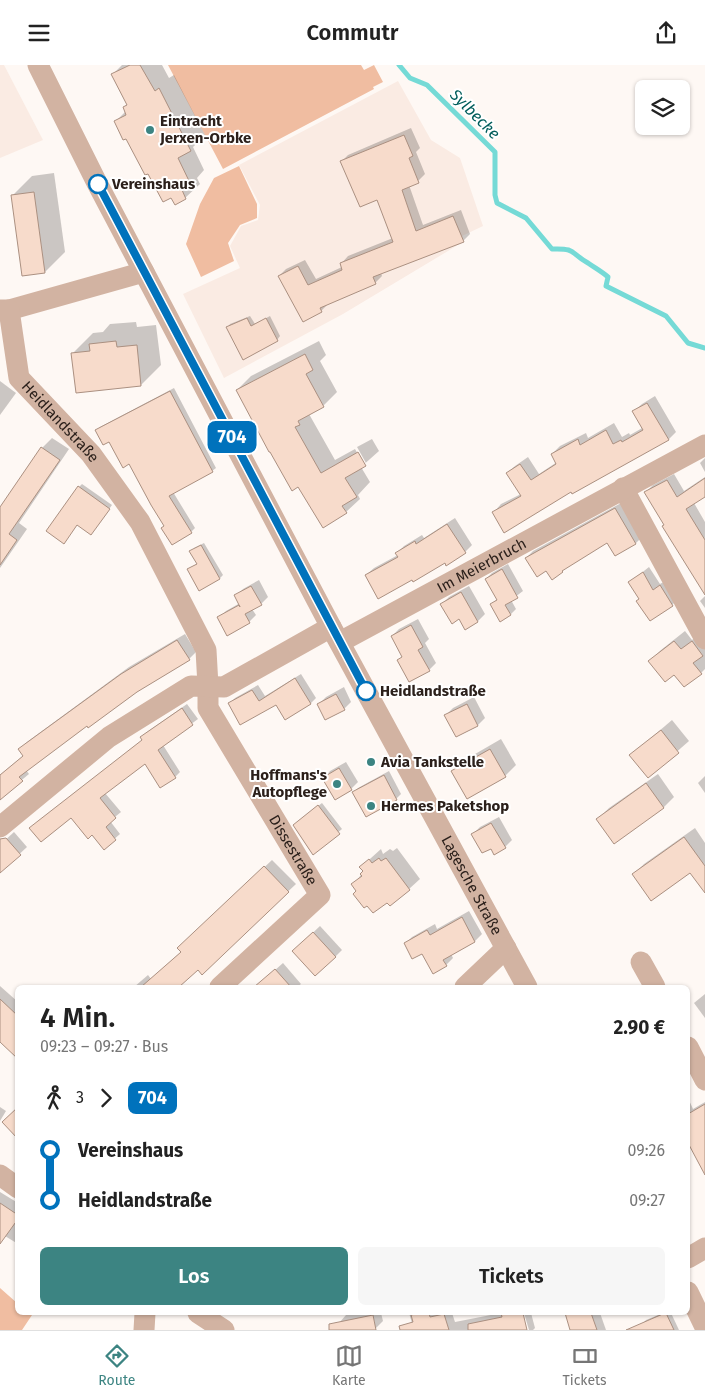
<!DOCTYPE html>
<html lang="de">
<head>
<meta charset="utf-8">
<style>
  :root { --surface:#fff; --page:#f6f6f6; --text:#222; --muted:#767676; --line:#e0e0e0; --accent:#3c8482 }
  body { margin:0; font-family:"Fira Sans",sans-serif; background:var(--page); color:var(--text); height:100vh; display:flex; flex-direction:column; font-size:19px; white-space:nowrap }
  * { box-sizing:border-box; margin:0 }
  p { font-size:16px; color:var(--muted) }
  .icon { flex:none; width:28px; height:28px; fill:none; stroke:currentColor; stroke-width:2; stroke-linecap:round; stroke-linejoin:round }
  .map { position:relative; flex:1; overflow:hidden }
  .panel { position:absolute; left:15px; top:920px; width:675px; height:330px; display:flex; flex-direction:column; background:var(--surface); border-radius:8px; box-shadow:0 1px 4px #0004 }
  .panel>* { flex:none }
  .badge { padding:0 10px; border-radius:8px; font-size:18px; line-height:32px }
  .tools { position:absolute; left:635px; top:15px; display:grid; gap:10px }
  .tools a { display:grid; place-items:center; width:55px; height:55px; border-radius:8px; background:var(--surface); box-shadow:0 1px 4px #0004; font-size:25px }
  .map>.badge { position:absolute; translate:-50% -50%; box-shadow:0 0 0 2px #fff }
  .legs { display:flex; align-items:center; gap:8px; height:55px; padding:0 25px; font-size:16px }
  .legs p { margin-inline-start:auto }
  .head { display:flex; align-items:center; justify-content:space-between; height:85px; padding:0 25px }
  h1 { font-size:28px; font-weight:600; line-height:38px }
  .button { display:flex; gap:10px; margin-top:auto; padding:10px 25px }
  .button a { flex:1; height:58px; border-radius:8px; background:var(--accent); color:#fff; font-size:20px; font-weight:600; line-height:58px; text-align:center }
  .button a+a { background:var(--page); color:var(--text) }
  ul { padding:0 25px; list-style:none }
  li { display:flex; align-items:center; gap:18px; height:50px; font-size:19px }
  li i { display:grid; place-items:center; width:8px; height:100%; margin:0 6px; background:currentColor }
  li i::after { content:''; width:12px; height:12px; margin:-6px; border:4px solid; border-radius:50%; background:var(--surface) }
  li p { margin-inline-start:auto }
  li:first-child i { background:linear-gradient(#0000 50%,currentColor 0) }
  li:last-child i { background:linear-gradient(currentColor 50%,#0000 0) }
  header { display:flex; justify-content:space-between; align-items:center; height:65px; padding:0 25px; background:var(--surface); font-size:22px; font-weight:600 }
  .menu { display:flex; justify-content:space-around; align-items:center; height:70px; border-top:1px solid var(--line); background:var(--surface); font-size:14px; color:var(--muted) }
  .menu a { display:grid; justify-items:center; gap:2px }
  .menu .current { color:var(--accent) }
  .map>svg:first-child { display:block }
  .built { fill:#faebe3 }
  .green { fill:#f0bda1 }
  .shadow { fill:#0003 }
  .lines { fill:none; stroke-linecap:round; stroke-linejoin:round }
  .stream { stroke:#75dad6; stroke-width:5 }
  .building { fill:#f7dbcb; stroke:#ab9081 }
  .minor { stroke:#d2b3a2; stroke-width:21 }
  .line-1-casing { stroke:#fff; stroke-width:11 }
  .line-1 { stroke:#0072bc; stroke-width:8 }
  .poi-dot { fill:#3c8482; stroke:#fff; stroke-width:2 }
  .stop-1-dot { fill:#fff; stroke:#0072bc; stroke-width:2.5 }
  .labels { text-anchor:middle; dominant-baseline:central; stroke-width:4; stroke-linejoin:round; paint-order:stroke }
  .poi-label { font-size:15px; font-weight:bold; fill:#2b201b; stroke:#fff; text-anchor:start }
  .stop-label { font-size:15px; font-weight:bold; fill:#2b201b; stroke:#fff; text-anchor:start }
  .street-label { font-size:15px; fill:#2b201b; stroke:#fff }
  .water-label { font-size:16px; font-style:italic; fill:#005d5b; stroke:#fff }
</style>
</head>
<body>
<header><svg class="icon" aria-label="menu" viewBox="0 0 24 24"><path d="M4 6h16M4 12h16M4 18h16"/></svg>Commutr<svg class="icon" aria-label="share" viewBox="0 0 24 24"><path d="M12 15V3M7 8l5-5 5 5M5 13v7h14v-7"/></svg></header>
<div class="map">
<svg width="705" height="1265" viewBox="0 0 705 1265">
  <rect width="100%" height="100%" fill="#fef8f4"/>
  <g class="built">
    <polygon points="0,0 4,0 43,75 0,93"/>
    <polygon points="398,16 431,75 460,93 483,161 462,171 463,177 343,249 224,313 183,229 240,203 230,181 241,161 258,155 260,140 239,100"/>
  </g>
  <g class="green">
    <polygon points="168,0 361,0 364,5 374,0 383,17 373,22 374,24 223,104"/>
    <polygon points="239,101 257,139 257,153 240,160 228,178 234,196 201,212 186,179 200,139 214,113"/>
    <polygon points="0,1223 17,1238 18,1248 29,1248 32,1250 22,1265 0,1265"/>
  </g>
  <g class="shadow">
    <polygon points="122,0 162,0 169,13 174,10 205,70 193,82 204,105 197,113 200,119 185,133 127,72 116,56 126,46 124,42 127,39 112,10"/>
    <polygon points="411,63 420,83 416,87 425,109 418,116 409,120 423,160 461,145 470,169 463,176 381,208 382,211 375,218 328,239 321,246 279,211 286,204 305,195 316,214 342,202 341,199 348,191 393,173 378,133 341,97 348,90"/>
    <polygon points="54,108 65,187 45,207 23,210 12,131 32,111"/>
    <polygon points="250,251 255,259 270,251 280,271 277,275 227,263 230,259"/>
    <polygon points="136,257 137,262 156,260 161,300 141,320 73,288 93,268 103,267 110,259"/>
    <polygon points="319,276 326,290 320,296 337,327 323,341 309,349 335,395 355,384 363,398 366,398 357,382 372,374 379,386 361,402 370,417 358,430 360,434 346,447 237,325 251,311"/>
    <polygon points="0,316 16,328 0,350"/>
    <polygon points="174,323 216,403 212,406 173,427 195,463 191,467 165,461 130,398 109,375 97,365 100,362"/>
    <polygon points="655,331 676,367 669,374 572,425 494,447 501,439 521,429 507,408 515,401 528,392 539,409 557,397 552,389 560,381 586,368 588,373 614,358 622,372 629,368 630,370 644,362 634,346 642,339"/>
    <polygon points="52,373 69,384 19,458 27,464 0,503 0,444 42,383"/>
    <polygon points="705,393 705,407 700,398"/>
    <polygon points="674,409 684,426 705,412 705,430 694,438 705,457 705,515 665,460 646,427 653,420"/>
    <polygon points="82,419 112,440 94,465 78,459 79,422"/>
    <polygon points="623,437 643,471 636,478 615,489 608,476 569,500 552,513 546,504 526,493 533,486"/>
    <polygon points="455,453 472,480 465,487 412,514 366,510 374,503 398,490 397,488 404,481 422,470 424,473"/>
    <polygon points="204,478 223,510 220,513 188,504 198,498 194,483"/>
    <polygon points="508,499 523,526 511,535 516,544 511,549 492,539 497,534 486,514 492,508"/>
    <polygon points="649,502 660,519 667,515 678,534 672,540 640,533 630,517"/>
    <polygon points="259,515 268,532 261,539 252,544 256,550 249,557 219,553 226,546 240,538 236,531 243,524"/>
    <polygon points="469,521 485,549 478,556 465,563 459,553 442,539 449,532"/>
    <polygon points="705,531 705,543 700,536"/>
    <polygon points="418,554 429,574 425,578 436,598 429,605 403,591 392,571 399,564"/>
    <polygon points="685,566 692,575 703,566 705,569 705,604 701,608 674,608 650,596 661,585"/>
    <polygon points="185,569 196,587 189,594 136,626 87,659 26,705 29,709 0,733 0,710 24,690 20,684 27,677 129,602"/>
    <polygon points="301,609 316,633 311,638 286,653 276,638 230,638 235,633 258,620 265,631"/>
    <polygon points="344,622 351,637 344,644 319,639 326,632"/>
    <polygon points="474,632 485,653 478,660 446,650 453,643"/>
    <polygon points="187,639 198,654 163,680 180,707 175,712 145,697 105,728 121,747 110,756 120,769 104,783 93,769 71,751 143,675 141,672 147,667"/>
    <polygon points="672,655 689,676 648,712 631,690"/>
    <polygon points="501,674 516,700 505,711 452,707 463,696"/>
    <polygon points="346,697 358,717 351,724 323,714 330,706"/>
    <polygon points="389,706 401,729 396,734 354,728 358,723"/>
    <polygon points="658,709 674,732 664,742 598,754 609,743"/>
    <polygon points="705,711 705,728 698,718"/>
    <polygon points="322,738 342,764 313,788 297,757"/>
    <polygon points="499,752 512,775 505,782 473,769 480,762"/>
    <polygon points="695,763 705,778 705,815 691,806 634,809 644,799"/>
    <polygon points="14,767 27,782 0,807 0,780"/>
    <polygon points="397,783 420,814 409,824 387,836 358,826 353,820 364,806 361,802 381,784 383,789 390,784 393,786"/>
    <polygon points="272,795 296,819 202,908 198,903 177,922 134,922 148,910 151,914 182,886 186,876"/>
    <polygon points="469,846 482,869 475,876 451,889 453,893 446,900 405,879 412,872 435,859 437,864"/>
    <polygon points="320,861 342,885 335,892 301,879"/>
    <polygon points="283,898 301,919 297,922 256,922"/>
    <polygon points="0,921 18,937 18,987 0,975"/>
    <polygon points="705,929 705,953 694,938"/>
    <polygon points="688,1033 693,1044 705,1037 705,1108 688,1075"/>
    <polygon points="0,1042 6,1046 0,1056"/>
    <polygon points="0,1127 18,1138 18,1179 5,1171 0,1171"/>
    <polygon points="361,1248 381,1248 383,1256 376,1263 341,1265 339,1258 346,1250"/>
    <polygon points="409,1248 452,1248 455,1257 501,1248 521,1248 526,1265 414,1265"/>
    <polygon points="524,1248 531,1248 535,1263 533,1265 529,1265"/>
    <polygon points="566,1248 600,1248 606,1265 571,1265"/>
    <polygon points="663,1248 671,1248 679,1265 646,1265 643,1258 646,1255"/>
  </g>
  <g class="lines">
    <path class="stream" d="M399 0 410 13 427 20 495 87V130L497 138 526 153 552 184C577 183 570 188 588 198 595 203 601 206 608 212L606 221 666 251 688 278 705 283"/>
  </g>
  <g class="building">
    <polygon points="130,0 140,0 155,26 159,23 191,86 178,93 191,120 182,125 186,134 175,140 171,133 163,137 148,109 145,110 126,74 123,75 114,56 126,50 123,42 127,40 111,9"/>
    <polygon points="404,70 413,91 409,93 419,118 402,125 416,166 453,151 464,177 373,212 376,219 320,243 322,247 303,257 278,211 298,201 308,220 342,205 340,198 393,177 377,135 360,142 340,96"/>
    <polygon points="34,127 45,208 22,211 11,130"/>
    <polygon points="247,253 251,261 266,253 278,276 243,295 226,262"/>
    <polygon points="116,276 117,282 137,280 141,321 76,328 71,288 90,286 89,279"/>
    <polygon points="305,289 313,305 306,309 324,342 298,356 300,360 295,362 321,408 358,387 366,401 345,413 357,432 342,441 347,448 323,463 298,422 292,426 270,387 269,387 236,325"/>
    <polygon points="170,326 213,407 169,431 192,468 172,480 161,463 164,461 151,440 129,399 123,403 109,377 103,380 95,365"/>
    <polygon points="647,338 669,375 572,429 571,427 504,468 492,447 521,431 506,408 520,399 531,415 556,399 551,389 578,374 580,380 606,365 613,379 621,375 622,377 643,365 632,346"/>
    <polygon points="41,382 60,395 9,469 17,475 0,500 0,442"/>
    <polygon points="705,413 705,432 686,444 705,475 705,530 662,461 664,460 644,427 667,415 677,432"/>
    <polygon points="78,421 110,444 91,470 77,460 64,479 46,466"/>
    <polygon points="615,443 636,479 615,491 607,478 562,506 563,507 552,515 546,506 537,512 525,493"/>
    <polygon points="447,459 466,488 446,501 445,498 413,517 412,515 378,534 365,510 398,492 395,488 415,476 416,479"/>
    <polygon points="201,480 220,514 199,526 187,504 197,499 189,486"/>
    <polygon points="502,504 518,533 505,540 511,550 500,557 490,539 497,535 485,514"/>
    <polygon points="643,507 653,525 660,520 673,541 650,556 636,536 639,534 628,517"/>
    <polygon points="251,521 262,540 245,549 250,558 227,571 217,552 239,540 240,542 234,530"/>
    <polygon points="461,527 478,557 465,565 459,554 452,559 440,539"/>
    <polygon points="411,560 423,582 418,585 430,606 409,617 397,595 402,592 391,571"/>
    <polygon points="177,575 190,595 137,627 88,663 87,661 19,712 23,716 0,735 0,710 23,691 18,684 121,609"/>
    <polygon points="674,576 681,584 692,576 703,591 693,598 702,609 684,622 674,610 665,617 648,596"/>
    <polygon points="295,613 311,639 285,655 276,640 240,660 228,638 252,625 259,636"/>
    <polygon points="336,629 345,645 325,655 317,639"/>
    <polygon points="467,639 478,661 456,672 444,650"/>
    <polygon points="182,643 193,660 158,685 176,713 160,723 145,699 100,733 116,753 106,762 116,775 104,785 92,770 88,774 71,753 41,777 29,763 142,675 140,672"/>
    <polygon points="661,665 679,688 648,713 629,690"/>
    <polygon points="490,684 506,712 467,734 451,706"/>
    <polygon points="339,703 352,725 335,735 322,713"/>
    <polygon points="384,710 397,735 366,752 352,727"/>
    <polygon points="646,718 664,743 614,779 596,754"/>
    <polygon points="318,740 340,769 313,790 293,760"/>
    <polygon points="491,758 506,783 494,790 491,784 482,788 471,769"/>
    <polygon points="684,772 705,801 705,828 690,808 651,836 632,809"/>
    <polygon points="6,773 21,790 0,808 0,774"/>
    <polygon points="379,793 381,796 386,793 410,825 390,841 387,838 373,848 367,841 364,843 353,829 356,826 351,819 362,811 360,809 363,806 359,802 369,794 372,798"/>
    <polygon points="264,801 289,827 202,910 198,905 179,922 141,922 181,887 177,883"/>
    <polygon points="462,852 475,877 443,895 447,901 433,909 422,889 412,894 404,878 427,865 430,870"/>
    <polygon points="313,867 336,892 315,911 292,886"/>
    <polygon points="275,904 291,922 254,922"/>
    <polygon points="0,934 18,951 18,994 0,977"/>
    <polygon points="705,1039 705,1110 688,1078 688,1049"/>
    <polygon points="18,1042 18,1074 2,1057"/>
    <polygon points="0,1138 18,1150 18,1154 0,1179"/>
    <polygon points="420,1248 429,1248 430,1252 444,1249 449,1265 400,1265 399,1261 413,1257 411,1250"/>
    <polygon points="501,1248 523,1248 527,1265 468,1265 468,1259 502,1252"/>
    <polygon points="565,1248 591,1248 597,1265 570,1265"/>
    <polygon points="665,1248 666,1248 674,1265 626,1265"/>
    <polygon points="373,1250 376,1265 329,1265 329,1259"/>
  </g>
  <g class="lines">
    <g class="minor">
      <path id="s1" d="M38 0 97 118 331 562 527 922"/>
      <polyline points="0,245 9,245 144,207"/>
      <path id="s2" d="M9 245 19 313 91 389 140 457 206 585 208 621V643L320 830 220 922"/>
      <polyline points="623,423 705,574"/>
      <path id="s3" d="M340 577 705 380"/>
      <polyline points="0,762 109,672 191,621 224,622 331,562"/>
      <polyline points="641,897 655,922"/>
      <polyline points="465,922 506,883"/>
      <polyline points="688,982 705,1015"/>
      <polyline points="0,1110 18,1123"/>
      <polyline points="688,1193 705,1183"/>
      <polyline points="688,1227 705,1262"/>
      <polyline points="198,1248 224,1265"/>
      <polyline points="144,1265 145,1248"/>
    </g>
  </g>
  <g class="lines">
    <g class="line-1-casing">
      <polyline id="line-1" points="98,119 366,626"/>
    </g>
    <use href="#line-1" class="line-1"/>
  </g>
  <g class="poi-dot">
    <circle cx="150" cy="65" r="5"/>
    <circle cx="371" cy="697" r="5"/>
    <circle cx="337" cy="719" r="5"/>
    <circle cx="371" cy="741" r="5"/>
  </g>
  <g class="stop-1-dot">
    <circle cx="98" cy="119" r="9"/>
    <circle cx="366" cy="626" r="9"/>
  </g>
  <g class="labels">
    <g class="poi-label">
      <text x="160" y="56">Eintracht<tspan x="160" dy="17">Jerxen-Orbke</tspan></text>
      <text x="381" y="697">Avia Tankstelle</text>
      <text x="327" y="710" text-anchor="end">Hoffmans's<tspan x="327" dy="17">Autopflege</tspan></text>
      <text x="381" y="741">Hermes Paketshop</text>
    </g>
    <g class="stop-label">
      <text x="112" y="119">Vereinshaus</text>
      <text x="380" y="626">Heidlandstraße</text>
    </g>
    <g class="street-label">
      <text stroke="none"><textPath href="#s2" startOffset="129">Heidlandstraße</textPath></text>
      <text stroke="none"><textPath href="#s3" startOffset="161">Im Meierbruch</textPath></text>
      <text stroke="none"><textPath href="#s2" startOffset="625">Dissestraße</textPath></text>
      <text stroke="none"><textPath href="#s1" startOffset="928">Lagesche Straße</textPath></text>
    </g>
    <g class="water-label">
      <text transform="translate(475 49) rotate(45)">Sylbecke</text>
    </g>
  </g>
</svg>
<div class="tools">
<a><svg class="icon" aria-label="layers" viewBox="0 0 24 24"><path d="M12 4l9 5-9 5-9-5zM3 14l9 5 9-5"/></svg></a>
</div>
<b class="badge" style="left:232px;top:372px;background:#0072bc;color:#fff">704</b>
<section class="panel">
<div class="head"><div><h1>4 Min.</h1><p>09:23 – 09:27 · Bus</p></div><b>2.90 €</b></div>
<div class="legs"><svg class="icon" aria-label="walk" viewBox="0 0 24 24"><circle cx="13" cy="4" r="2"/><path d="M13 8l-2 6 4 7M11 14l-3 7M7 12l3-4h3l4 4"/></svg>3<svg class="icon" aria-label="forward" viewBox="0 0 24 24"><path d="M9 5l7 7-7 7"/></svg><b class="badge" style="background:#0072bc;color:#fff">704</b></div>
<ul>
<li><i style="color:#0072bc"></i><b>Vereinshaus</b><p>09:26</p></li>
<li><i style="color:#0072bc"></i><b>Heidlandstraße</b><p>09:27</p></li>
</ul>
<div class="button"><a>Los</a><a>Tickets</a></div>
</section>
</div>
<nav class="menu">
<a class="current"><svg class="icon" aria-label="directions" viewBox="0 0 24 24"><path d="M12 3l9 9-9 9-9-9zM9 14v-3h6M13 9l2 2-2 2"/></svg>Route</a>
<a><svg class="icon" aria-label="map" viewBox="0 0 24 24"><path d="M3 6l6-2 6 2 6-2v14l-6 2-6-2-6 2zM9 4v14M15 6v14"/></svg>Karte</a>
<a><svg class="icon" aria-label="tickets" viewBox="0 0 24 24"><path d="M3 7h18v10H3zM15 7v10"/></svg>Tickets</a>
</nav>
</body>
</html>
